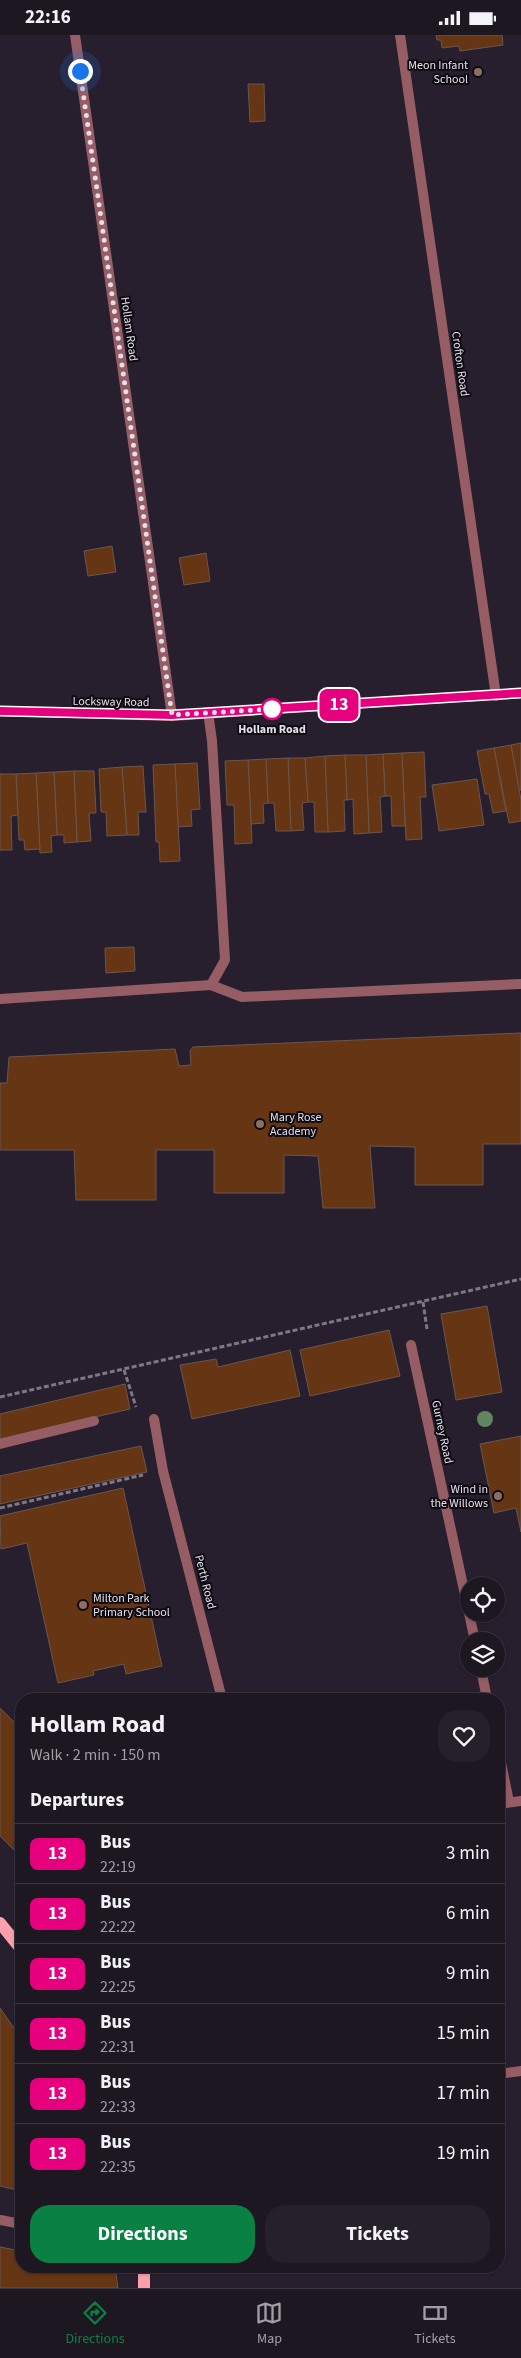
<!DOCTYPE html>
<html lang="en">
<head>
<meta charset="utf-8">
<style>
  :root { --surface:#1d1722; --page:#25202a; --text:#f1f3f6; --muted:#a09fa5; --line:#3b3640; --accent:#0b8043 }
  body { margin:0; font-family:"Source Sans 3",sans-serif; background:var(--page); color:var(--text); height:100vh; display:flex; flex-direction:column; font-size:19px; white-space:nowrap }
  * { box-sizing:border-box; margin:0 }
  p { font-size:16px; color:var(--muted) }
  .icon { flex:none; width:28px; height:28px; fill:none; stroke:currentColor; stroke-width:2; stroke-linecap:round; stroke-linejoin:round }
  .map { position:relative; flex:1; overflow:hidden }
  .drawer { position:absolute; left:15px; top:1658px; width:490px; height:580px; display:flex; flex-direction:column; background:var(--surface); border-radius:20px; box-shadow:0 1px 4px #0004,0 0 0 1px var(--line) }
  .drawer>* { flex:none }
  .badge { padding:0 10px; border-radius:8px; font-size:18px; line-height:32px }
  .buttons { position:absolute; left:460px; top:1542px; display:grid; gap:10px }
  .buttons a { display:grid; place-items:center; width:45px; height:45px; border-radius:50%; background:var(--surface); box-shadow:0 1px 4px #0004,0 0 0 1px var(--line); font-size:25px }
  .you { position:absolute; width:25px; height:25px; margin:-12px; border:4px solid #fff; border-radius:50%; background:#1a73e8; box-shadow:0 0 0 8px #1a73e833 }
  .map>.badge { position:absolute; translate:-50% -50%; box-shadow:0 0 0 2px #fff }
  h2 { padding:0 15px; font-size:19px; line-height:45px }
  .round { display:grid; place-items:center; flex:none; width:52px; height:52px; border-radius:20px; background:var(--page) }
  .summary { display:flex; align-items:center; justify-content:space-between; height:85px; padding:0 15px }
  h1 { font-size:24px; font-weight:700; line-height:38px }
  .primary-button { display:flex; gap:10px; margin-top:auto; padding:10px 15px }
  .primary-button a { flex:1; height:58px; border-radius:20px; background:var(--accent); color:#fff; font-size:20px; font-weight:700; line-height:58px; text-align:center }
  .primary-button a+a { background:var(--page); color:var(--text) }
  ul { padding:0; list-style:none }
  li { display:flex; align-items:center; gap:15px; height:60px; padding:0 15px; border-top:1px solid var(--line) }
  li div { flex:1 }
  li b { display:block; font-size:19px }
  li em { font-style:normal }
  li .badge { min-width:55px; font-weight:700; text-align:center }
  .status { display:flex; justify-content:space-between; align-items:center; height:35px; padding:0 25px; background:var(--surface); direction:ltr }
  .status svg { height:14px; fill:currentColor }
  .tab-bar { display:flex; justify-content:space-around; align-items:center; height:70px; border-top:1px solid var(--line); background:var(--surface); font-size:14px; color:var(--muted) }
  .tab-bar a { display:grid; justify-items:center; gap:2px }
  .tab-bar .on { color:var(--accent) }
  .map>svg:first-child { display:block }
  .building { fill:#663514; stroke:#6a574d }
  .lines { fill:none; stroke-linecap:round; stroke-linejoin:round }
  .path { stroke:#7e7884; stroke-width:3; stroke-dasharray:5 2.5; stroke-linecap:butt }
  .service { stroke:#965e64; stroke-width:10 }
  .minor { stroke:#965e64; stroke-width:10 }
  .primary { stroke:#fea0ab; stroke-width:12 }
  .tree { fill:#618660 }
  .line-casing { stroke:#fff; stroke-width:11 }
  .line { stroke:#e6007e; stroke-width:8 }
  .walk { stroke:#e4dfe9; stroke-width:5; stroke-dasharray:0 9 }
  .education-dot { fill:#8d6e63; stroke:#0e0a11; stroke-width:2 }
  .stop-dot { fill:#fff; stroke:#e6007e; stroke-width:2.5 }
  .labels { text-anchor:middle; dominant-baseline:central; stroke-width:4; stroke-linejoin:round; paint-order:stroke }
  .poi-label { font-size:12px; fill:#e4dfe9; stroke:#0e0a11; text-anchor:end }
  .street-label { font-size:12px; fill:#e4dfe9; stroke:#0e0a11 }
  .stop-label { font-size:12px; font-weight:bold; fill:#e4dfe9; stroke:#0e0a11 }
</style>
</head>
<body>
<div class="status"><b>22:16</b><svg viewBox="0 0 49 12"><path d="M0 12V9h3v3zM5 12V6h3v6zM10 12V3h3v9zM15 12V0h3v12zM26 1h20v11H26zM47 4h2v5h-2z"/></svg></div>
<div class="map">
<svg width="521" height="2253" viewBox="0 0 521 2253">
  <rect width="100%" height="100%" fill="#271f2e"/>
  <g class="building">
    <polygon points="436,0 502,0 503,10 460,16 459,11 442,13 441,5 437,5"/>
    <polygon points="248,49 264,49 265,86 250,87"/>
    <polygon points="112,511 116,537 88,541 84,516"/>
    <polygon points="206,518 210,546 184,550 179,523"/>
    <polygon points="521,708 521,755 519,755 511,710"/>
    <polygon points="511,710 521,765 521,786 509,788 494,713"/>
    <polygon points="494,713 506,776 493,778 489,759 485,759 477,716"/>
    <polygon points="424,717 426,762 420,762 422,804 406,805 402,718"/>
    <polygon points="402,718 405,791 392,791 391,761 385,761 383,719"/>
    <polygon points="383,719 385,761 380,762 382,797 369,798 366,720"/>
    <polygon points="345,720 366,720 369,798 354,799 353,764 347,765"/>
    <polygon points="345,720 347,765 344,765 345,796 328,797 325,721"/>
    <polygon points="325,721 328,797 315,797 314,767 308,767 305,723"/>
    <polygon points="288,723 305,723 308,767 302,768 304,795 291,796"/>
    <polygon points="288,723 291,796 276,796 274,768 268,768 266,724"/>
    <polygon points="266,724 268,768 263,769 264,788 251,789 248,725"/>
    <polygon points="248,725 252,808 235,809 234,770 227,770 225,726"/>
    <polygon points="197,728 200,774 191,775 192,791 178,792 175,729"/>
    <polygon points="175,729 180,826 160,827 159,807 156,807 153,730"/>
    <polygon points="143,731 146,777 138,777 139,800 127,800 122,732"/>
    <polygon points="122,732 127,800 107,801 106,777 101,777 99,734"/>
    <polygon points="74,736 94,736 96,778 89,778 91,806 77,807"/>
    <polygon points="74,736 77,807 64,808 64,800 57,800 54,737"/>
    <polygon points="54,737 57,800 51,801 52,817 40,818 36,738"/>
    <polygon points="36,738 40,814 25,815 24,805 19,805 16,739"/>
    <polygon points="0,739 16,739 18,780 11,781 12,815 0,815"/>
    <polygon points="477,744 484,790 439,796 432,750"/>
    <polygon points="134,912 135,936 106,938 105,913"/>
    <polygon points="521,998 521,1109 483,1109 483,1150 415,1150 415,1112 370,1111 375,1173 323,1173 318,1121 284,1120 284,1158 214,1158 214,1115 156,1115 156,1165 76,1165 74,1115 0,1115 0,1048 7,1048 9,1022 175,1014 179,1031 191,1030 190,1016 193,1012"/>
    <polygon points="487,1271 502,1357 456,1365 441,1279"/>
    <polygon points="389,1295 400,1341 310,1361 300,1315"/>
    <polygon points="290,1315 300,1361 192,1384 180,1330 216,1324 218,1332"/>
    <polygon points="125,1349 130,1374 0,1404 0,1379"/>
    <polygon points="521,1401 521,1497 516,1473 494,1478 480,1409"/>
    <polygon points="141,1411 147,1437 0,1469 0,1441"/>
    <polygon points="123,1453 162,1631 126,1639 124,1629 93,1636 94,1640 58,1648 27,1508 1,1514 0,1481"/>
    <polygon points="0,1673 21,1694 21,1822 0,1801"/>
    <polygon points="0,1973 21,2003 21,2156 0,2151"/>
    <polygon points="0,2212 21,2216 21,2231 97,2231 96,2236 116,2239 118,2253 0,2253"/>
  </g>
  <g class="lines">
    <g class="path">
      <polyline points="423,1267 427,1294"/>
      <polyline points="124,1335 136,1372"/>
      <polyline points="0,1362 521,1244"/>
      <polyline points="0,1473 143,1440"/>
    </g>
    <g class="service">
      <polyline points="211,950 242,962 521,949"/>
      <polyline points="0,964 211,950 225,925 212,706 208,677"/>
      <polyline points="154,1384 163,1436"/>
      <polyline points="0,1409 94,1386"/>
    </g>
    <g class="minor">
      <polyline points="75,0 172,681"/>
      <polyline points="400,0 496,661"/>
      <polyline points="0,676 172,681 521,658"/>
      <polyline points="411,1310 475,1606"/>
      <polyline points="163,1436 222,1664"/>
      <polyline points="481,1634 487,1664"/>
      <polyline points="499,1718 509,1767"/>
      <polyline points="499,1769 521,1766"/>
      <polyline points="499,2039 521,2036"/>
      <polyline points="0,2185 21,2189"/>
    </g>
    <g class="primary">
      <polyline points="0,1888 21,1914"/>
      <polyline points="144,2231 144,2253"/>
    </g>
  </g>
  <circle class="tree" cx="485" cy="1384" r="8"/>
  <g class="lines">
    <g class="line-casing">
      <polyline id="line" points="0,676 172,680 521,658"/>
    </g>
    <use href="#line" class="line"/>
    <polyline class="walk" points="80,36 172,680 272,674"/>
  </g>
  <g class="education-dot">
    <circle cx="478" cy="37" r="5"/>
    <circle cx="260" cy="1089" r="5"/>
    <circle cx="498" cy="1461" r="5"/>
    <circle cx="83" cy="1570" r="5"/>
  </g>
  <circle class="stop-dot" cx="272" cy="674" r="10"/>
  <g class="labels">
    <g class="poi-label">
      <text x="468" y="30">Meon Infant<tspan x="468" dy="14">School</tspan></text>
      <text x="270" y="1082" text-anchor="start">Mary Rose<tspan x="270" dy="14">Academy</tspan></text>
      <text x="488" y="1454">Wind in<tspan x="488" dy="14">the Willows</tspan></text>
      <text x="93" y="1563" text-anchor="start">Milton Park<tspan x="93" dy="14">Primary School</tspan></text>
    </g>
    <g class="street-label">
      <text transform="translate(129 294) rotate(82)">Hollam Road</text>
      <text transform="translate(460 329) rotate(82)">Crofton Road</text>
      <text transform="translate(111 667) rotate(1)">Locksway Road</text>
      <text transform="translate(442 1397) rotate(78)">Gurney Road</text>
      <text transform="translate(205 1547) rotate(76)">Perth Road</text>
    </g>
    <g class="stop-label">
      <text x="272" y="694">Hollam Road</text>
    </g>
  </g>
</svg>
<div class="buttons">
<a><svg class="icon" aria-label="locate" viewBox="0 0 24 24"><circle cx="12" cy="12" r="6"/><path d="M12 2v4M12 18v4M2 12h4M18 12h4"/></svg></a>
<a><svg class="icon" aria-label="layers" viewBox="0 0 24 24"><path d="M12 4l9 5-9 5-9-5zM3 14l9 5 9-5"/></svg></a>
</div>
<div class="you" style="left:80px;top:36px"></div>
<b class="badge" style="left:339px;top:670px;background:#e6007e;color:#fff">13</b>
<section class="drawer">
<div class="summary"><div><h1>Hollam Road</h1><p>Walk · 2 min · 150 m</p></div><a class="round"><svg class="icon" aria-label="heart" viewBox="0 0 24 24"><path d="M12 20l-8-8c-3-5 5-10 8-4 3-6 11-1 8 4z"/></svg></a></div>
<h2>Departures</h2>
<ul>
<li><span class="badge" style="background:#e6007e;color:#fff">13</span><div><b>Bus</b><p>22:19</p></div><em>3 min</em></li>
<li><span class="badge" style="background:#e6007e;color:#fff">13</span><div><b>Bus</b><p>22:22</p></div><em>6 min</em></li>
<li><span class="badge" style="background:#e6007e;color:#fff">13</span><div><b>Bus</b><p>22:25</p></div><em>9 min</em></li>
<li><span class="badge" style="background:#e6007e;color:#fff">13</span><div><b>Bus</b><p>22:31</p></div><em>15 min</em></li>
<li><span class="badge" style="background:#e6007e;color:#fff">13</span><div><b>Bus</b><p>22:33</p></div><em>17 min</em></li>
<li><span class="badge" style="background:#e6007e;color:#fff">13</span><div><b>Bus</b><p>22:35</p></div><em>19 min</em></li>
</ul>
<div class="primary-button"><a>Directions</a><a>Tickets</a></div>
</section>
</div>
<nav class="tab-bar">
<a class="on"><svg class="icon" aria-label="directions" viewBox="0 0 24 24"><path d="M12 3l9 9-9 9-9-9zM9 14v-3h6M13 9l2 2-2 2"/></svg>Directions</a>
<a><svg class="icon" aria-label="map" viewBox="0 0 24 24"><path d="M3 6l6-2 6 2 6-2v14l-6 2-6-2-6 2zM9 4v14M15 6v14"/></svg>Map</a>
<a><svg class="icon" aria-label="tickets" viewBox="0 0 24 24"><path d="M3 7h18v10H3zM15 7v10"/></svg>Tickets</a>
</nav>
</body>
</html>
